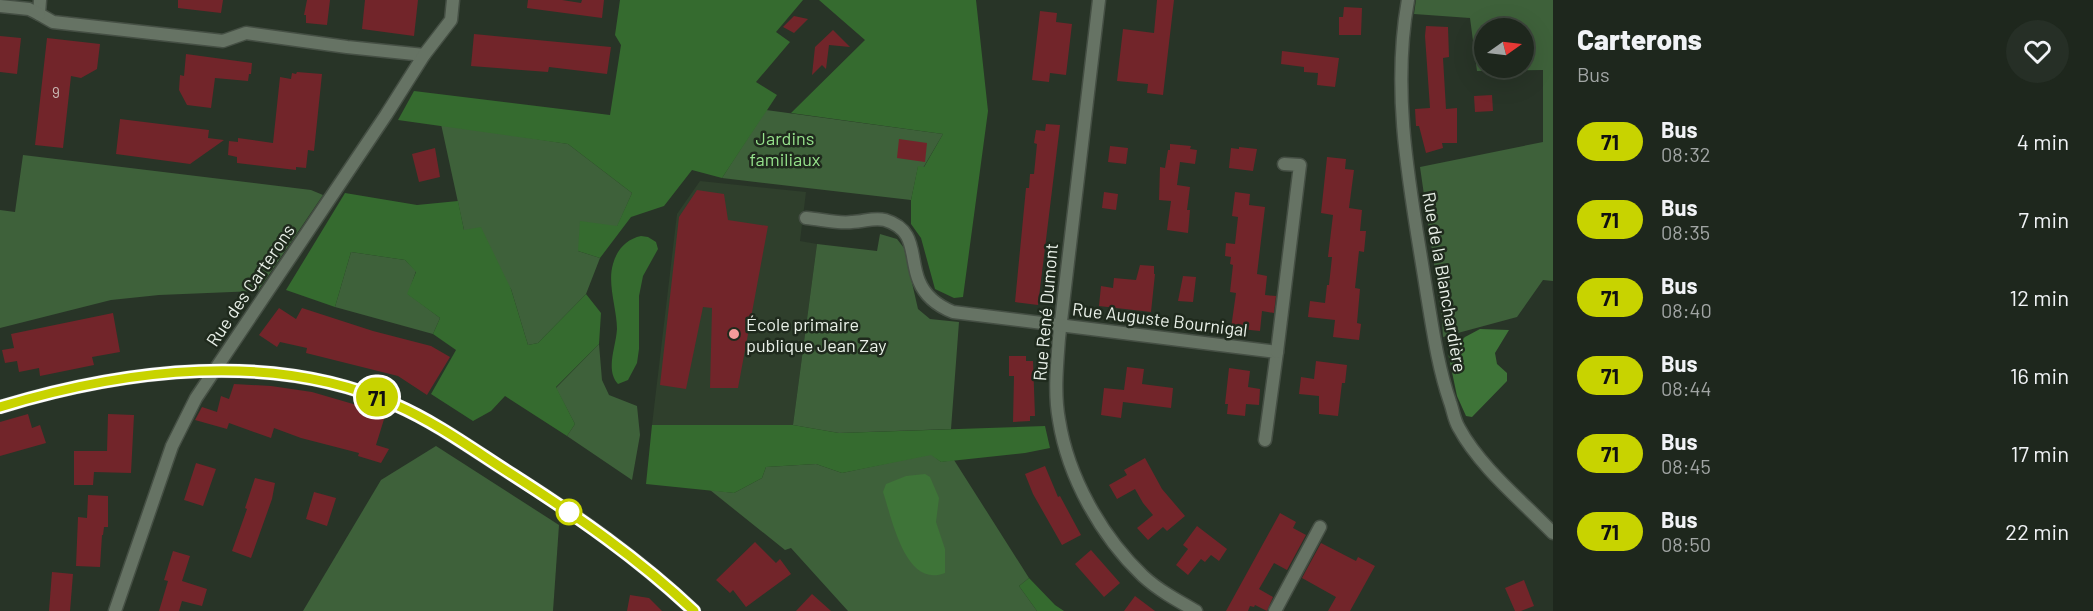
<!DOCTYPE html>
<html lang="en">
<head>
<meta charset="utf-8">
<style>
  :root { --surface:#1e271d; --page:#262f26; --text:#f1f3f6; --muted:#a1a5a4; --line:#3c443b }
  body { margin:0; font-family:Barlow,sans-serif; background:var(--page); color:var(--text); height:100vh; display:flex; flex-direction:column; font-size:22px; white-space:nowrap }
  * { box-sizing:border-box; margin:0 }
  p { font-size:20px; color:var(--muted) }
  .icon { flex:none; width:33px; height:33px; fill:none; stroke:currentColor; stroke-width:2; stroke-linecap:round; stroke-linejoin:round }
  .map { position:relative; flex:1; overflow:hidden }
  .sheet { display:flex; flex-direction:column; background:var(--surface); width:540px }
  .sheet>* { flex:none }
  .badge { padding:0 12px; border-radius:20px; font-size:21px; line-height:39px }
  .needle { width:39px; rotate:76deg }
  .controls { position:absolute; left:1474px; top:18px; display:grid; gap:12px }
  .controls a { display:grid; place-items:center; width:60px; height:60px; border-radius:50%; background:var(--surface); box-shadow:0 6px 24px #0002,0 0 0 2px var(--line); font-size:30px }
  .map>.badge { position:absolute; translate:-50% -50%; box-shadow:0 0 0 3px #fff }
  .round { display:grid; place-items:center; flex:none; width:63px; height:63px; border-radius:32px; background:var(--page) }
  .head { display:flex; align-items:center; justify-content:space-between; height:102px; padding:0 24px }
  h1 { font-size:28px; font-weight:800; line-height:45px }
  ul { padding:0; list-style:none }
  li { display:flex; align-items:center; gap:18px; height:78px; padding:0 24px }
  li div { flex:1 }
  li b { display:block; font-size:22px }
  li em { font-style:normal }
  li .badge { min-width:66px; font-weight:700; text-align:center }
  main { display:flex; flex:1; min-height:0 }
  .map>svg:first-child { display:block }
  .built { fill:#2f3f2c }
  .green { fill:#3e613a; fill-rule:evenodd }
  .forest { fill:#356b2f }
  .water { fill:#3e7438 }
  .building { fill:#72252a }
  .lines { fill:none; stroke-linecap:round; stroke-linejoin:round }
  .street-casing { stroke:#454f44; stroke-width:15 }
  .street { stroke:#667364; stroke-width:12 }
  .line-casing { stroke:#fff; stroke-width:14 }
  .line { stroke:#c8d300; stroke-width:9 }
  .poi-dot { fill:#f59b9a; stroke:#1f2a1d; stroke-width:2 }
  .stop-dot { fill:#fff; stroke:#c8d300; stroke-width:3 }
  .labels { text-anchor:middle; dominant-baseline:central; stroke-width:5; stroke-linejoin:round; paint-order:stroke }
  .number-label { font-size:15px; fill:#cbbdb8 }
  .park-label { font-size:18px; fill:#96e28c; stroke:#1f2a1d }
  .street-label { font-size:18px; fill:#e9f0e8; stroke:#1f2a1d }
  .poi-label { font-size:18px; fill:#e9f0e8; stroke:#1f2a1d; text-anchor:start }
</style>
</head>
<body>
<main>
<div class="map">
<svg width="1553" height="611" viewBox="0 0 1553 611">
  <rect width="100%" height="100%" fill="#283427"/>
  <polygon class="built" points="700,181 806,192 800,241 817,244 793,425 652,425 677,214"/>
  <g class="green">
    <path d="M1416 0H1553V281L1543 280 1517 317 1443 337 1442 320 1420 167 1543 142V70L1477 71 1470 18 1414 14ZM1485 28H1524V68H1485Z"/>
    <polygon points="766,110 943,134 923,168 918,167 911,200 722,178"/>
    <polygon points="441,124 568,144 632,193 617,227 578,251 600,258 586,294 538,343 528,345 511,289 464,230"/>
    <polygon points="23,155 311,190 323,195 258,291 159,295 111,300 0,328 0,210 15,212"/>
    <polygon points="880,234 897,239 904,248 918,309 930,319 959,322 951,429 839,433 793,425 817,244 877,251"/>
    <polygon points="351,252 405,260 416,271 408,294 440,318 433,334 335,307"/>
    <polygon points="599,344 602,380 609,395 637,406 640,435 632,480 567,436 575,424 556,388"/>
    <polygon points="436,446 559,525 553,611 303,611 381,480"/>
    <polygon points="931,454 941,462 954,460 1029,578 1019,586 1037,611 848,611 791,548 785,550 710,490 734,493 762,478 766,467 816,464 842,473"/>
  </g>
  <g class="forest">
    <polygon points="620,0 803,0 776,32 790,42 756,82 777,95 722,178 692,170 664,206 631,217 600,258 578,251 580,221 617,226 632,193 568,144 398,120 414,91 610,115 621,45 615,35"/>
    <polygon points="819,0 976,0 988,111 963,297 954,298 935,289 921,238 911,224 911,200 918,166 924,167 943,134 791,113 865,40"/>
    <polygon points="345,193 417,205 458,201 464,230 481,227 511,289 528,345 538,343 586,294 601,313 599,344 556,387 575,424 567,436 505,396 491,411 473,421 431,394 456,350 433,334 440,318 407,294 416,272 405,260 351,252 335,307 286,290"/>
    <path d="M641 236 648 237 656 242 658 249 643 276 639 296V349L637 363 628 380 618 384C605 370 616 347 617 329 617 309 607 284 613 264 617 249 627 239 641 236Z"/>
    <polygon points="652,425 793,425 839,433 1045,426 1050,448 1025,453 941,462 931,455 842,473 816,464 766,467 762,478 734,493 646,484"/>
    <polygon points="1029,578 1055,605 1064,611 1037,611 1019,586"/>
  </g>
  <g class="water">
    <polygon points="1480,329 1509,330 1495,353 1497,364 1507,373 1507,381 1472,417 1466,416 1457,396 1448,353 1465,337"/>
    <path d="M925 474 930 477 939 498 936 522 945 549V573C905 589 892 518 883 492L886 484 906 476Z"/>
  </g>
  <g class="building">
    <polygon points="178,0 223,0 221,13 178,8"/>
    <polygon points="307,0 330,0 327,25 306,23 306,15 304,15"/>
    <polygon points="365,0 418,0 414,36 362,29"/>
    <polygon points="528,0 562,0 581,3 582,0 604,0 602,18 527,8"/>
    <polygon points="1157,0 1174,0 1163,95 1147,93 1148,84 1117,81 1123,29 1154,33"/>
    <polygon points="1344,7 1362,8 1361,35 1339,35 1339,17 1343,17"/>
    <polygon points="1040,11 1057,13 1056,22 1072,24 1066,75 1050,73 1049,82 1032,80"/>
    <polygon points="794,16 808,19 794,33 783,27"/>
    <polygon points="1426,26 1448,27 1449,57 1443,58 1446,109 1457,108 1457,143 1442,143 1443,148 1426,153 1419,126 1416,126 1415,109 1430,108 1425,36"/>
    <polygon points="833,30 850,47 829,45 826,69 822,65 812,75 815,47"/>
    <polygon points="474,34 611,47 607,74 549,67 548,72 471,66"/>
    <polygon points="0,36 21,38 17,74 0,72"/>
    <polygon points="47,38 100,44 97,69 81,78 71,76 63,148 35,145"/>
    <polygon points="1282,51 1339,58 1335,87 1317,85 1318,73 1304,72 1304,67 1281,64"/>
    <polygon points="186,54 252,63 251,74 249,74 248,81 215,78 211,108 187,105 179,90 180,75 184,76"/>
    <polygon points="297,72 322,74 314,151 308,150 306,168 296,167 296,170 237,163 237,157 228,155 229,141 238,142 238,138 273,143 280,77 291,79 292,73 296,74"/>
    <polygon points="1492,95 1493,111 1475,112 1474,96"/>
    <polygon points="120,119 209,130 208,138 224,140 190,164 116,154"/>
    <polygon points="1046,124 1060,125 1038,305 1015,302 1026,188 1029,188 1030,174 1034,174 1037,144 1034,143 1036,130 1045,131"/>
    <polygon points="899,139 927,143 925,162 897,158"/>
    <polygon points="1170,144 1191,146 1190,149 1197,150 1195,164 1180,162 1177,185 1190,187 1187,210 1190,210 1188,233 1167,230 1171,201 1159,200 1160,167 1165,168 1168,150 1170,150"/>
    <polygon points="1110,146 1128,148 1126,164 1108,162"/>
    <polygon points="1239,147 1257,149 1253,171 1229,168 1231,148 1239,149"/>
    <polygon points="435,148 440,177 419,182 412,154"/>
    <polygon points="1327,157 1346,159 1345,169 1354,170 1349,208 1362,210 1360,231 1366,231 1364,252 1359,251 1355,288 1360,289 1357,323 1361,324 1359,340 1333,337 1335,320 1308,317 1310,301 1325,303 1327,285 1329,285 1332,257 1328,257 1333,215 1321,213"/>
    <polygon points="697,190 724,194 728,220 768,226 738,388 710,388 712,308 703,307 686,389 660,385 679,217"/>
    <polygon points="1104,192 1118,194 1116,210 1102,208"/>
    <polygon points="1235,192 1250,194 1249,205 1265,207 1257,274 1267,276 1265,295 1276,296 1274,313 1262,311 1260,331 1231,328 1236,293 1230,292 1233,265 1230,264 1231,257 1225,256 1226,243 1235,244 1238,217 1232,216"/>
    <polygon points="1140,265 1154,266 1154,274 1155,274 1151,312 1099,306 1101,286 1113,288 1114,278 1136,280"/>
    <polygon points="1183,276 1196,277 1193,302 1178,301"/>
    <polygon points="279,308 296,319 302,308 373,331 431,346 450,357 427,395 398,376 306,353 307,348 280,342 277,347 259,335"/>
    <polygon points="113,313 120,352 92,357 94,365 40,376 39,368 19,372 17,361 5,363 2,350 14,348 11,334"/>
    <polygon points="1009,356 1026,356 1026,361 1033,361 1035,416 1030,416 1030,421 1013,422 1014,376 1009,376"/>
    <polygon points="1316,361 1347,365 1345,383 1342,383 1338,416 1319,414 1319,396 1299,394 1301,377 1314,379"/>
    <polygon points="1127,367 1144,369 1142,384 1173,388 1171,408 1123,402 1121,418 1101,415 1104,388 1124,390"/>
    <polygon points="1229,368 1250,371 1248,387 1260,389 1259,405 1246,404 1245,416 1227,414 1228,404 1225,404"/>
    <polygon points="234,384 271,386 312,392 360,406 385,416 376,445 389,449 381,463 358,456 359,453 301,438 274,428 271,438 229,423 227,429 195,420 202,407 217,412 221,396 229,399"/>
    <polygon points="28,414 32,428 40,425 46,443 0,456 0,422"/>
    <polygon points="108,414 134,415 131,473 94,472 93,485 74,485 74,451 107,451"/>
    <polygon points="1145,458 1162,489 1185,516 1167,531 1163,527 1148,540 1137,528 1153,515 1143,503 1135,489 1117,499 1109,485 1127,475 1124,470"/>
    <polygon points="196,463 216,469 203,506 184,500"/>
    <polygon points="1045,466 1058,497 1060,496 1081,535 1062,545 1033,494 1025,474"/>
    <polygon points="255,478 275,483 272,499 251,558 232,551 247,509 245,508"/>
    <polygon points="314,492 336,498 327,526 306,519"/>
    <polygon points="88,495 108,496 108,527 104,527 103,535 102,535 100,567 76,566 78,517 87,518"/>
    <polygon points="1280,513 1296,522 1293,528 1306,535 1287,570 1274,563 1259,589 1273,597 1267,611 1255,605 1254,607 1250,606 1248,611 1226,611"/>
    <polygon points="1197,526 1227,549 1219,561 1211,555 1205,562 1201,559 1188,575 1176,565 1188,549 1183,545"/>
    <polygon points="755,542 776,563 780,559 791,574 746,607 733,590 730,593 716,580"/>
    <polygon points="1321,543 1356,561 1358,557 1375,566 1350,611 1328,611 1336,597 1302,578"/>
    <polygon points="1091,550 1120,583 1104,597 1075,564"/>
    <polygon points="173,551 190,556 182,581 207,589 202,606 182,601 179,611 159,611 168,581 164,580"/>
    <polygon points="52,572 73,574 70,611 49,611"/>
    <polygon points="1524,580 1534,606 1521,611 1515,611 1505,588"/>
    <polygon points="812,594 831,611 796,611"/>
    <polygon points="630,595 649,598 662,611 627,611"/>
    <polygon points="1135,596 1155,611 1124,611"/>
  </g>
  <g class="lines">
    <g class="street-casing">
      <g id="street">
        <polyline points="40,0 39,14 53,22 223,41 246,33 347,47 424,55"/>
        <path d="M1099 0 1059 338C1057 365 1054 393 1059 420 1068 477 1101 536 1143 576 1158 590 1178 601 1196 611"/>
        <path d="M1408 0C1390 98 1412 198 1427 295 1433 331 1438 367 1450 402 1453 410 1454 420 1459 428 1480 467 1522 501 1553 533"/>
        <polyline points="0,6 29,9 39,14"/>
        <path d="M806 218C820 219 838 224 852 222 864 222 873 217 885 220 918 230 909 257 919 281 925 296 938 306 953 312L1277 352 1265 440"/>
        <polyline points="1277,352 1300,165 1284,164"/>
        <path d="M0 407C124 369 274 350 396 405 437 423 475 451 513 475 577 515 639 559 694 611"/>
        <polyline points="115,611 172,446 196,398 386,115 424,55 451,20 453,0"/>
        <polyline points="1275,611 1320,527"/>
      </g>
    </g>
    <use href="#street" class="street"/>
  </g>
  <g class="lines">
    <g class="line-casing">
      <path id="line" d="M0 407C125 369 274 350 396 405 437 423 475 451 513 475 577 516 639 559 694 611"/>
    </g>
    <use href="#line" class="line"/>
  </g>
  <circle class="poi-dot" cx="734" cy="334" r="6"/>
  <circle class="stop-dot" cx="569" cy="512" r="12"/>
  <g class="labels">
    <g class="number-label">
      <text x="56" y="92">9</text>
    </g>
    <g class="park-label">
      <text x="785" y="138">Jardins<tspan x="785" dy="21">familiaux</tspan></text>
    </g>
    <g class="street-label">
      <text transform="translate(1445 282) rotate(80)">Rue de la Blanchardière</text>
      <text transform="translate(250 285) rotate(-56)">Rue des Carterons</text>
      <text transform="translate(1045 312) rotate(-85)">Rue René Dumont</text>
      <text transform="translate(1160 319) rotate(7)">Rue Auguste Bournigal</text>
    </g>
    <g class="poi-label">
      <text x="746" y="324">École primaire<tspan x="746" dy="21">publique Jean Zay</tspan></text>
    </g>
  </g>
</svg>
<div class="controls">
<a><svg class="needle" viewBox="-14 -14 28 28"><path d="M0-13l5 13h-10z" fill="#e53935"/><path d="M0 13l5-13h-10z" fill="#a1a5a4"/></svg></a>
</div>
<b class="badge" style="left:377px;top:397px;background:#c8d300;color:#111">71</b>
</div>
<section class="sheet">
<div class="head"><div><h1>Carterons</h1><p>Bus</p></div><a class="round"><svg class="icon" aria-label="heart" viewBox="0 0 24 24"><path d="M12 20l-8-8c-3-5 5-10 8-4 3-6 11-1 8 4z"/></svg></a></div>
<ul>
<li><span class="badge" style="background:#c8d300;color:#111">71</span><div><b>Bus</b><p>08:32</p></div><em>4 min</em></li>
<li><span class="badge" style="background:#c8d300;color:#111">71</span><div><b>Bus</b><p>08:35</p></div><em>7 min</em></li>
<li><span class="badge" style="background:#c8d300;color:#111">71</span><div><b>Bus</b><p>08:40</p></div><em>12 min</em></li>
<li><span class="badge" style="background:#c8d300;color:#111">71</span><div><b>Bus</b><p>08:44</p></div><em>16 min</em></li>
<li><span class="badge" style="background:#c8d300;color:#111">71</span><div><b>Bus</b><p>08:45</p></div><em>17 min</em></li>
<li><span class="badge" style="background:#c8d300;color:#111">71</span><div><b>Bus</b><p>08:50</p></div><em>22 min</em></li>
</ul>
</section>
</main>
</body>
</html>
